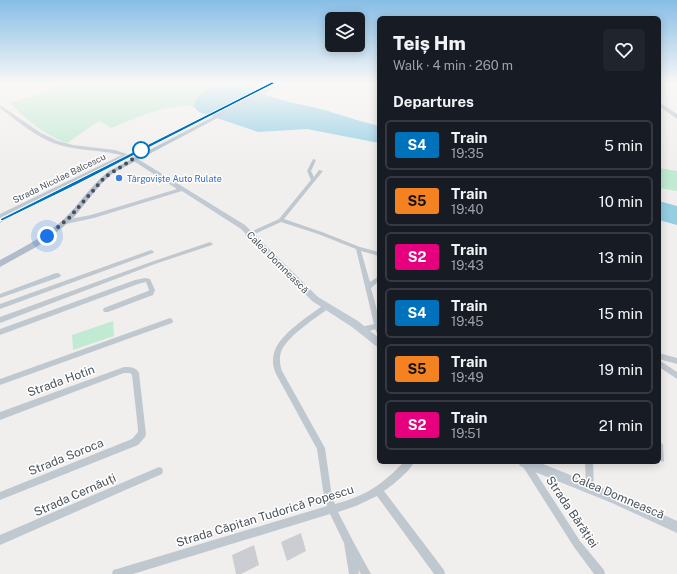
<!DOCTYPE html>
<html lang="en">
<head>
<meta charset="utf-8">
<style>
  :root { --surface:#171b24; --page:#20242c; --text:#f1f3f6; --muted:#9ea1a6; --line:#363941 }
  body { margin:0; font-family:"Public Sans",sans-serif; background:var(--page); color:var(--text); height:100vh; display:flex; flex-direction:column; font-size:15px; white-space:nowrap }
  * { box-sizing:border-box; margin:0 }
  p { font-size:13px; color:var(--muted) }
  .icon { flex:none; width:22px; height:22px; fill:none; stroke:currentColor; stroke-width:2; stroke-linecap:round; stroke-linejoin:round }
  .map { position:relative; flex:1; overflow:hidden }
  .side { position:absolute; left:377px; top:16px; width:284px; height:448px; display:flex; flex-direction:column; background:var(--surface); border-radius:6px; box-shadow:0 2px 10px #0003 }
  .side>* { flex:none }
  .badge { padding:0 8px; border-radius:3px; font-size:14px; line-height:26px }
  .buttons { position:absolute; left:325px; top:12px; display:grid; gap:8px }
  .buttons a { display:grid; place-items:center; width:40px; height:40px; border-radius:6px; background:var(--surface); box-shadow:0 2px 10px #0003; font-size:20px }
  .you { position:absolute; width:20px; height:20px; margin:-10px; border:3px solid #fff; border-radius:50%; background:#1a73e8; box-shadow:0 0 0 6px #1a73e833 }
  .map>.badge { position:absolute; translate:-50% -50%; box-shadow:0 0 0 2px #fff }
  h2 { padding:0 16px; font-size:15px; line-height:36px }
  .round { display:grid; place-items:center; flex:none; width:42px; height:42px; border-radius:6px; background:var(--page) }
  .summary { display:flex; align-items:center; justify-content:space-between; height:68px; padding:0 16px }
  h1 { font-size:19px; font-weight:800; line-height:30px }
  ul { padding:0; list-style:none }
  li { display:flex; align-items:center; gap:12px; height:50px; margin:0 8px 6px; padding:0 8px; border:2px solid var(--line); border-radius:6px }
  li div { flex:1 }
  li b { display:block; font-size:15px }
  li em { font-style:normal }
  li .badge { min-width:44px; font-weight:700; text-align:center }
  .map>svg:first-child { display:block }
  .green { fill:#c1ead3 }
  .water { fill:#93cee3 }
  .building { fill:#cccdd2 }
  .lines { fill:none; stroke-linecap:round; stroke-linejoin:round }
  .street { fill:#c0c8cf; fill-rule:evenodd }
  .secondary { fill:#c1c9d3; fill-rule:evenodd }
  .primary { fill:#b1bcca; fill-rule:evenodd }
  .rail-far1-casing { stroke:#b1b3b8; stroke-width:2 }
  .rail-casing { stroke:#b1b3b8; stroke-width:3 }
  .rail-far1 { stroke:#fff; stroke-width:1; stroke-dasharray:2.5; stroke-linecap:butt }
  .rail { stroke:#fff; stroke-width:1.5; stroke-dasharray:4; stroke-linecap:butt }
  .line { fill:#0072bc; stroke:#fff }
  .walk { stroke:#48515a; stroke-width:4; stroke-dasharray:0 7.2 }
  .stop-dot { fill:#fff; stroke:#0072bc; stroke-width:2 }
  .shop-dot { fill:#3f7fe0; stroke:#fff; stroke-width:1.5 }
  .labels { text-anchor:middle; dominant-baseline:central; stroke-width:3; stroke-linejoin:round; paint-order:stroke }
  .far-street-label { font-size:9px; fill:#48515a; stroke:#fff }
  .far-shop-label { font-size:9px; fill:#366cbe; stroke:#fff; text-anchor:start }
  .street-label { font-size:10px; fill:#48515a; stroke:#fff }
  .near-street-label { font-size:12px; fill:#48515a; stroke:#fff }
</style>
</head>
<body>
<div class="map">
<svg width="677" height="574" viewBox="0 0 677 574">
  <rect width="100%" height="100%" fill="#f1efee"/>
  <g class="green">
    <path d="M72 83H217L198 96 193 106C163 105 138 117 111 128L99 121 67 143C46 136 25 119 10 103Z"/>
    <polygon points="659,168 677,171 677,191 659,188"/>
    <polygon points="113,321 114,336 73,350 72,335"/>
  </g>
  <g class="water">
    <path d="M217 83H250L249 85C270 102 306 104 331 112 347 117 363 122 379 126V143L307 129 258 132 199 112 193 106 198 96Z"/>
    <polygon points="659,201 677,206 677,225 659,220"/>
  </g>
  <g class="building">
    <polygon points="659,442 663,444 664,462 659,460"/>
    <polygon points="301,533 306,551 287,561 281,542"/>
    <polygon points="254,545 259,565 241,574 236,574 232,555"/>
  </g>
  <g class="lines">
    <g class="street">
      <polygon points="124,154 127,155 0,218 0,214"/>
      <path d="M313 159 316 160 311 171 314 177 319 170 323 171 284 219 322 232 360 247 379 252V256L361 251 370 282 379 276V281L371 288 379 318V334L377 333 375 329C371 331 364 333 360 331L359 329 360 327 370 325 374 324 356 249 318 234 281 222 250 236H246L245 235 246 234 279 219 311 180 307 171Z"/>
      <polygon points="210,242 213,244 212,245 155,264 0,323 0,317 151,262"/>
      <polygon points="151,250 153,251 154,252 153,253 0,309 0,304"/>
      <polygon points="56,273 58,273 61,275 60,277 0,298 0,294"/>
      <polygon points="145,278 150,279 155,290 153,295 108,312 104,312 103,310 104,308 148,291 149,290 146,282 138,284 0,335 0,329 135,280"/>
      <path d="M325 304H329L330 306 329 308C316 318 286 337 281 352 279 358 280 365 282 371L325 448 332 497 335 504C342 502 349 500 356 497 375 490 390 476 404 462H414C410 471 393 485 384 491L444 570 445 574H434L377 496 356 506 338 512 354 543 371 574H361L358 570 359 574H349L344 543 330 514 133 574H112L113 570 117 569 327 506 324 497 317 449 276 374C273 367 272 361 274 353 279 334 309 316 325 304Z"/>
      <polygon points="170,318 172,319 173,321 172,323 0,385 0,379"/>
      <polygon points="659,353 677,358 677,364 659,359"/>
      <polygon points="659,360 677,372 677,379 659,367"/>
      <path d="M124 367C130 367 136 367 139 373L146 434 145 437 138 445 0 500V492L132 439 138 432V429L132 375 130 373H124L0 420V412Z"/>
      <polygon points="520,462 529,462 580,541 604,570 605,574 594,574 574,547"/>
      <polygon points="585,462 593,462 594,489 593,492 590,493 587,492 586,489"/>
      <polygon points="159,467 162,468 163,471 162,474 0,545 0,535"/>
    </g>
    <g class="secondary">
      <path d="M0 105 41 133 58 141 73 145 115 150 133 156 245 225 318 297 358 321 379 338V347L376 346 352 327 312 301 241 229 182 191 94 218 66 224H64V220L91 215 177 189 129 158 121 155C102 150 82 151 63 146 39 140 20 123 0 108Z"/>
      <polygon points="518,462 538,462 620,495 677,521 677,533 612,503 520,466"/>
    </g>
    <g class="primary">
      <path d="M278 83H284L113 173 101 184 75 216 62 228 38 246 0 267V260C22 248 46 236 65 218 80 203 92 184 109 171Z"/>
      <polygon points="659,102 677,114 677,119 659,106"/>
    </g>
    <g class="rail-far1-casing">
      <polyline id="rail-far1" points="8,217 273,83"/>
    </g>
    <g class="rail-casing">
      <polyline id="rail" points="0,221 10,216"/>
    </g>
    <use href="#rail-far1" class="rail-far1"/>
    <use href="#rail" class="rail"/>
  </g>
  <linearGradient id="sky" x2="0" y2="1"><stop stop-color="#86bee6"/><stop offset="0.51" stop-color="#f9f8f7"/><stop offset="1" stop-color="#f9f8f7" stop-opacity="0"/></linearGradient>
  <rect width="677" height="164" fill="url(#sky)"/>
  <polygon class="line" points="272,82 275,83 76,185 2,221 0,219"/>
  <g class="lines">
    <polyline class="walk" points="47,236 69,218 105,177 144,152 141,150"/>
  </g>
  <circle class="stop-dot" cx="141" cy="150" r="8"/>
  <circle class="shop-dot" cx="119" cy="178" r="4"/>
  <g class="labels">
    <g class="far-street-label">
      <text transform="translate(59 178) rotate(-26)">Strada Nicolae Bălcescu</text>
    </g>
    <g class="far-shop-label">
      <text x="127" y="178">Târgoviște Auto Rulate</text>
    </g>
    <g class="street-label">
      <text transform="translate(278 262) rotate(45)">Calea Domnească</text>
    </g>
    <g class="near-street-label">
      <text transform="translate(61 381) rotate(-20)">Strada Hotin</text>
      <text transform="translate(66 457) rotate(-22)">Strada Soroca</text>
      <text transform="translate(75 495) rotate(-24)">Strada Cernăuți</text>
      <text transform="translate(618 496) rotate(23)">Calea Domnească</text>
      <text transform="translate(572 512) rotate(56)">Strada Bărăției</text>
      <text transform="translate(265 516) rotate(-17)">Strada Căpitan Tudorică Popescu</text>
    </g>
  </g>
</svg>
<div class="buttons">
<a><svg class="icon" aria-label="layers" viewBox="0 0 24 24"><path d="M12 4l9 5-9 5-9-5zM3 14l9 5 9-5"/></svg></a>
</div>
<div class="you" style="left:47px;top:236px"></div>
<section class="side">
<div class="summary"><div><h1>Teiș Hm</h1><p>Walk · 4 min · 260 m</p></div><a class="round"><svg class="icon" aria-label="heart" viewBox="0 0 24 24"><path d="M12 20l-8-8c-3-5 5-10 8-4 3-6 11-1 8 4z"/></svg></a></div>
<h2>Departures</h2>
<ul>
<li><span class="badge" style="background:#0072bc;color:#fff">S4</span><div><b>Train</b><p>19:35</p></div><em>5 min</em></li>
<li><span class="badge" style="background:#f58220;color:#111">S5</span><div><b>Train</b><p>19:40</p></div><em>10 min</em></li>
<li><span class="badge" style="background:#e6007e;color:#fff">S2</span><div><b>Train</b><p>19:43</p></div><em>13 min</em></li>
<li><span class="badge" style="background:#0072bc;color:#fff">S4</span><div><b>Train</b><p>19:45</p></div><em>15 min</em></li>
<li><span class="badge" style="background:#f58220;color:#111">S5</span><div><b>Train</b><p>19:49</p></div><em>19 min</em></li>
<li><span class="badge" style="background:#e6007e;color:#fff">S2</span><div><b>Train</b><p>19:51</p></div><em>21 min</em></li>
</ul>
</section>
</div>
</body>
</html>
